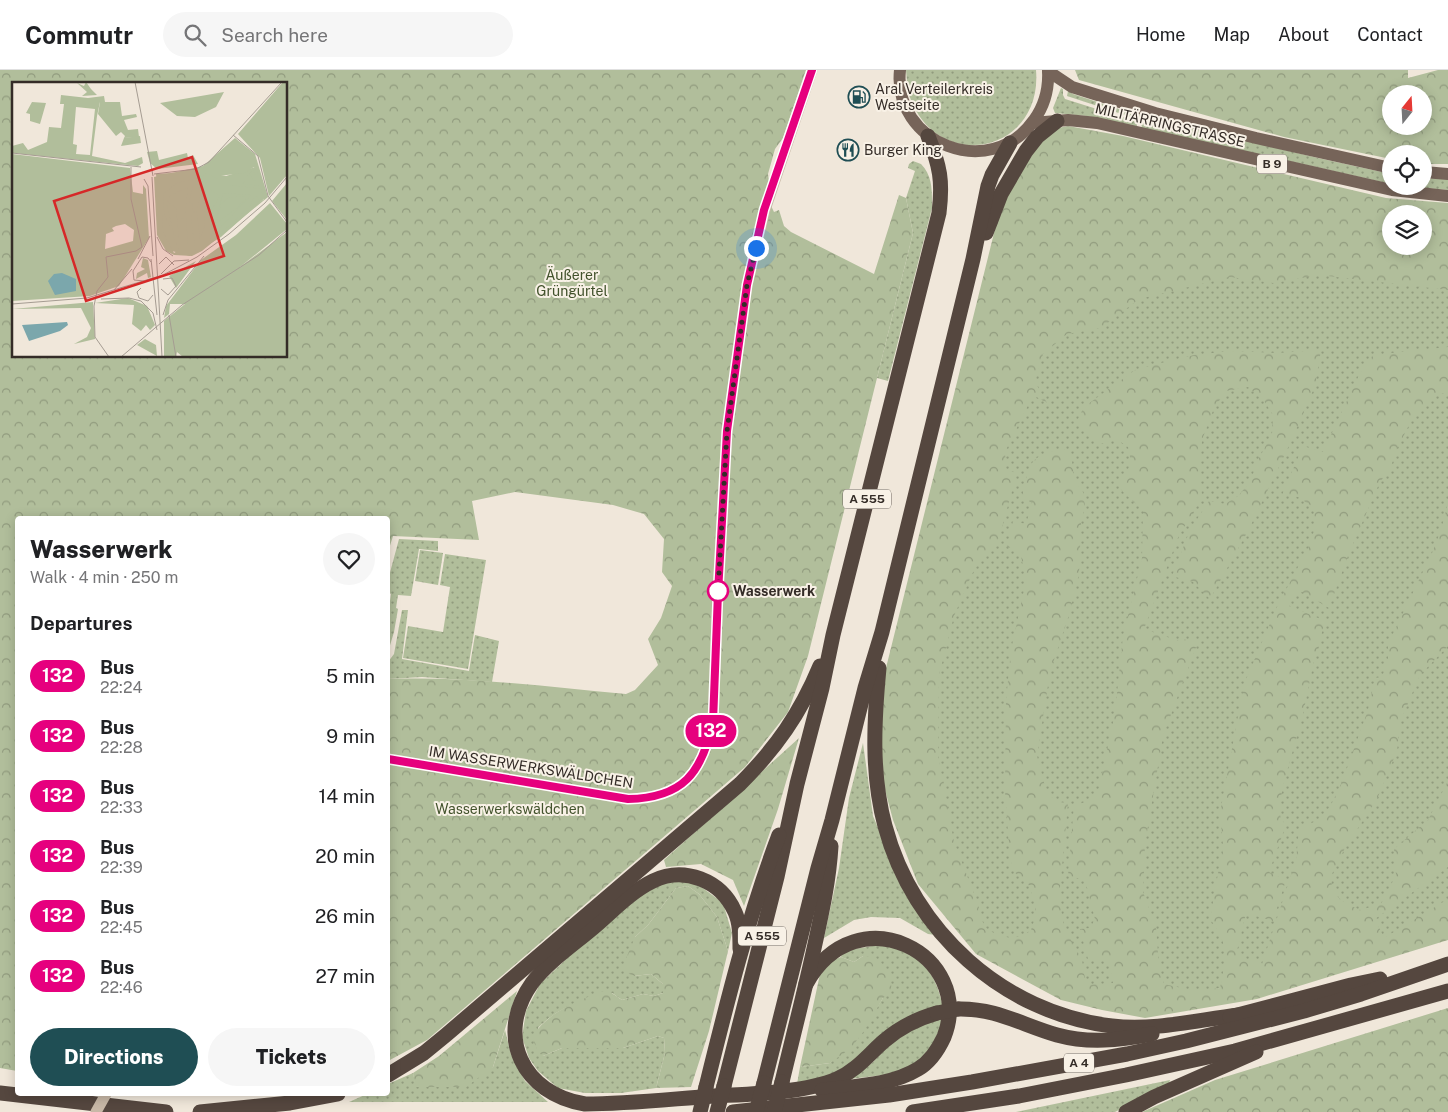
<!DOCTYPE html>
<html lang="en">
<head>
<meta charset="utf-8">
<style>
  :root { --surface:#fff; --page:#f6f6f6; --text:#202124; --muted:#757577; --line:#e0e0e0; --accent:#1f4e54 }
  body { margin:0; font-family:"Public Sans",sans-serif; background:var(--page); color:var(--text); height:100vh; display:flex; flex-direction:column; font-size:19px; white-space:nowrap }
  * { box-sizing:border-box; margin:0 }
  p { font-size:16px; color:var(--muted) }
  .icon { flex:none; width:28px; height:28px; fill:none; stroke:currentColor; stroke-width:2; stroke-linecap:round; stroke-linejoin:round }
  .map { position:relative; flex:1; overflow:hidden }
  .sheet { position:absolute; left:15px; top:446px; width:375px; height:580px; display:flex; flex-direction:column; background:var(--surface); border-radius:5px; box-shadow:0 2px 12px #0003 }
  .sheet>* { flex:none }
  .badge { padding:0 10px; border-radius:16px; font-size:18px; line-height:32px }
  .needle { width:32px; rotate:18deg }
  .controls { position:absolute; left:1382px; top:15px; display:grid; gap:10px }
  .controls a { display:grid; place-items:center; width:50px; height:50px; border-radius:50%; background:var(--surface); box-shadow:0 2px 12px #0003; font-size:25px }
  .you { position:absolute; width:25px; height:25px; margin:-12px; border:4px solid #fff; border-radius:50%; background:#1a73e8; box-shadow:0 0 0 8px #1a73e833 }
  .map>.badge { position:absolute; translate:-50% -50%; box-shadow:0 0 0 2px #fff }
  h2 { padding:0 15px; font-size:19px; line-height:45px }
  .round { display:grid; place-items:center; flex:none; width:52px; height:52px; border-radius:26px; background:var(--page) }
  .head { display:flex; align-items:center; justify-content:space-between; height:85px; padding:0 15px }
  h1 { font-size:24px; font-weight:800; line-height:38px }
  .button { display:flex; gap:10px; margin-top:auto; padding:10px 15px }
  .button a { flex:1; height:58px; border-radius:30px; background:var(--accent); color:#fff; font-size:20px; font-weight:800; line-height:58px; text-align:center }
  .button a+a { background:var(--page); color:var(--text) }
  ul { padding:0; list-style:none }
  li { display:flex; align-items:center; gap:15px; height:60px; padding:0 15px }
  li div { flex:1 }
  li b { display:block; font-size:19px }
  li em { font-style:normal }
  li .badge { min-width:55px; font-weight:700; text-align:center }
  header { display:flex; align-items:center; gap:30px; box-sizing:border-box; height:70px; padding:0 25px; background:var(--surface); border-bottom:1px solid var(--line) }
  header strong { font-size:24px }
  nav { display:flex; gap:28px; margin-inline-start:auto; font-size:18px }
  .search { width:350px; height:45px; background:var(--page); display:flex; align-items:center; gap:12px; box-sizing:border-box; padding:0 18px; border-radius:28px; color:var(--muted); font-size:19px }
  .map>svg:first-child { display:block }
  .grass { fill:url(#grass-dots) }
  .forest { fill:url(#forest-crowns); fill-rule:evenodd }
  .lines { fill:none; stroke-linecap:round; stroke-linejoin:round }
  .minor { stroke:#c8b8a7; stroke-width:11 }
  .major { stroke:#766459; stroke-width:12 }
  .highway { stroke:#55473f; stroke-width:15 }
  .minor-bridge { stroke:#c8b8a7; stroke-width:11 }
  .highway-bridge { stroke:#55473f; stroke-width:15 }
  .line-casing { stroke:#fff; stroke-width:11 }
  .line { stroke:#e6007e; stroke-width:8 }
  .walk { stroke:#342c27; stroke-width:5; stroke-dasharray:0 9 }
  .stop-dot { fill:#fff; stroke:#e6007e; stroke-width:2.5 }
  .labels { text-anchor:middle; dominant-baseline:central; stroke-width:4; stroke-linejoin:round; paint-order:stroke }
  .shield { fill:#f8f1e6; stroke:#6f6760; stroke-width:1 }
  .shield-label { font-size:12px; font-weight:bold; fill:#342c27 }
  .poi-label { font-size:14px; fill:#342c27; stroke:#f8f1e6; text-anchor:start }
  .street-label { font-size:14px; fill:#342c27; stroke:#f8f1e6 }
  .park-label { font-size:14px; fill:#42522c; stroke:#f8f1e6 }
  .stop-label { font-size:14px; font-weight:bold; fill:#342c27; stroke:#f8f1e6; text-anchor:start }
  .inset-road { fill:none; stroke:#a59c92; stroke-width:1 }
  .view { fill:#d62828; fill-opacity:0.15; stroke:#d62828; stroke-width:2.5 }
  .inset-edge { fill:none; stroke:#342c27; stroke-width:2.5 }
</style>
</head>
<body>
<header>
<strong>Commutr</strong>
<div class="search"><svg class="icon" aria-label="search" viewBox="0 0 24 24"><circle cx="10" cy="10" r="6"/><path d="M15 15l6 6"/></svg>Search here</div>
<nav><a>Home</a><a>Map</a><a>About</a><a>Contact</a></nav>
</header>
<div class="map">
<svg width="1448" height="1042" viewBox="0 0 1448 1042">
  <defs>
    <pattern id="grass-dots" width="8" height="8" patternUnits="userSpaceOnUse" patternTransform="scale(1.25)"><rect width="8" height="8" fill="#b1be9b"/><path d="M2 2h.1M6 6h.1" fill="none" stroke="#919b7e" stroke-width="1.8" stroke-linecap="round"/></pattern>
    <pattern id="forest-crowns" width="20" height="18" patternUnits="userSpaceOnUse" patternTransform="scale(1.25)"><rect width="20" height="18" fill="#b1be9b"/><path d="M2 6a3 3 0 1 1 6 0M12 15a3 3 0 1 1 6 0" fill="none" stroke="#919b7e"/></pattern>
  </defs>
  <rect width="100%" height="100%" fill="#f0e7da"/>
  <g class="grass">
    <path d="M906 0H1036C1043 82 940 104 911 30 907 21 907 10 906 0Z"/>
    <polygon points="1061,18 1063,19 1063,25 1065,29 1132,50 1137,53 1137,57 1087,46 1055,43 1053,38"/>
    <polygon points="1068,21 1073,24 1128,42 1318,88 1391,104 1391,114 1142,58 1141,53 1137,49 1067,26"/>
    <path d="M913 91 921 94C933 106 932 122 932 138L888 311 877 308 913 163 906 128 915 101 908 98 909 94Z"/>
    <polygon points="1424,108 1448,109 1448,120 1404,116 1424,116"/>
    <polygon points="1448,164 1448,869 1120,940 1007,881 965,838 921,659 980,351 1072,199 1391,176 1424,176"/>
    <polygon points="399,469 438,471 438,481 419,479 411,526 398,525 396,538 398,539 394,562 388,582 388,545 391,524 388,522 388,510"/>
    <polygon points="420,480 443,483 438,515 415,511"/>
    <polygon points="445,484 486,490 468,599 403,588 408,556 443,562 450,517 440,515"/>
    <polygon points="402,540 408,540 402,589 469,601 475,565 499,571 492,612 422,607 388,609 388,592 394,584"/>
    <polygon points="863,673 873,746 907,826 936,865 928,864 900,848 871,847 854,850 824,868 839,798 849,728"/>
    <path d="M682 810 700 816 723 833 732 863 728 881 717 847 699 824 688 816 676 818 648 855 635 867 634 906 651 904 663 914V923L654 926 643 924 622 930 612 923C581 931 561 935 538 958L543 986 562 978H623L658 966 664 968 665 983 656 1018 621 1023H585L558 1018 538 1001 529 988 522 967 526 941 540 914 579 877 637 828 657 815Z"/>
    <path d="M884 874C920 885 935 899 943 937L840 1001 818 1010 797 1014 800 997 830 993 876 939 883 928 863 886 854 892 841 887 843 881Z"/>
    <polygon points="943,947 941,956 928,985 900,1003 850,1009 873,992 884,980 910,959"/>
    <polygon points="505,960 511,984 525,1011 548,1032 349,1032 367,1024 388,1024 388,1014 413,1003 416,1017 493,997"/>
    <polygon points="1170,1010 1169,1013 1115,1042 1016,1042"/>
  </g>
  <g class="forest">
    <path d="M0 0H806L783 68 775 79 768 104 769 112 765 123 774 142 779 140 784 156 791 162 874 204 899 125 906 128 913 163 808 586 788 642 745 697 427 970 388 991V609C467 606 547 617 626 624L635 620 658 595 648 569 661 548 672 516 662 502 664 469 644 444 613 435 515 422 472 431 479 470 393 466 388 482V449H18L17 1001 0 998ZM14 14H286V286H14Z"/>
    <path d="M1075 0H1408V8L1438 0H1448V94H1424V84H1391V89L1284 67 1079 10ZM1391 24H1424V56H1391Z"/>
    <path d="M1068 56 1123 66 1386 128 1448 133V220L1319 205 1273 213 1230 207 1139 229 1101 258 1067 264 1043 284 1035 312 1047 333 1033 325 1005 382 1006 400 1017 403 997 475 984 484 972 504 954 546 939 605 938 686 954 772 978 834 979 845 986 858 997 865 1011 868 1022 866 1031 860 1035 848V833L1028 813 1016 804 1010 790 1005 721 1006 631 1011 580 1026 511 1021 486 1016 479 1007 477 1013 451 1026 454 1032 433 1022 427C1031 392 1026 388 1063 378L1069 383 1072 391 1074 410 1083 422 1085 436 1081 453 1079 504 1069 545 1050 602 1037 686 1047 724 1058 732 1068 733 1059 828 1064 857 1082 890 1086 915 1113 913 1109 892 1088 889 1080 859 1090 858 1095 849 1085 810 1068 806 1074 735C1086 732 1094 731 1099 718L1115 643 1123 566 1142 488 1143 440C1138 435 1122 422 1120 418 1116 410 1127 404 1129 397 1131 390 1130 384 1128 377L1118 370 1111 368 1106 374C1090 371 1084 364 1078 349L1084 337 1135 300 1165 292 1194 285 1231 281 1278 283 1321 280 1315 316 1287 380 1249 459 1210 529 1193 512 1172 506 1190 460 1209 431 1225 434 1238 426 1251 411 1256 394 1272 364 1273 345 1265 332 1248 317 1226 321 1214 338 1202 370 1200 398 1202 428 1179 465 1144 559 1176 570 1199 569 1163 666 1145 774 1143 822 1156 857 1159 897 1164 914 1195 921 1220 918C1226 888 1229 874 1210 849L1223 775 1220 743 1244 614 1277 537 1309 476 1316 455 1313 437 1298 427 1282 425 1303 376 1323 382 1360 303 1373 285 1448 277V322L1434 326 1414 345 1398 377 1391 396 1379 414 1349 483 1329 538 1297 519 1288 535 1325 551 1313 595 1303 644 1283 716 1279 739 1281 749 1286 755 1269 802 1286 810 1273 851 1246 843 1236 885 1262 894 1296 790 1299 759 1318 750 1330 737 1342 712 1368 640 1375 608 1382 607 1388 591V574L1432 483 1441 460 1448 433V576L1420 605 1400 652 1397 681 1377 729 1345 778 1331 806 1332 817 1338 827 1345 833 1360 840 1381 834 1396 805 1394 779 1428 750 1448 711V797L1375 849 1384 868 1448 829V870L1257 929 1145 948 1102 940 1061 930 976 884 918 814 893 750 884 716 881 684 882 614 1000 139 1030 79 1053 59ZM1391 144H1424V176H1391Z"/>
    <polygon points="799,668 778,739 744,836 733,810 701,794 666,797 664,790"/>
    <path d="M688 816 699 824 717 847 728 881 709 961 691 1017 656 1018 665 983 664 968 658 966 623 978H562L543 986 538 982 532 967C546 945 567 936 590 926 594 925 600 921 605 921 611 921 617 927 622 930L643 924 654 926 663 923V914L651 904 634 906 625 902V891L635 867 648 855 676 818Z"/>
    <path d="M863 886 875 887C886 897 893 907 891 922L883 928 864 961 851 978 830 993 800 997 820 904 830 891 841 887 854 892Z"/>
    <polygon points="517,921 493,997 466,1017 415,1017 413,1003 439,986"/>
    <polygon points="1448,938 1448,1042 1142,1042 1215,1010"/>
  </g>
  <g class="lines">
    <path class="minor" d="M388 689 628 729C683 728 702 703 713 652L718 520 727 361 747 215 765 140 812 0"/>
    <g class="major">
      <path d="M900 0C892 74 991 112 1034 50 1045 35 1049 18 1048 0"/>
      <polyline points="1048,1 1072,17 1155,43 1256,68 1391,98"/>
      <polyline points="1033,53 1068,50 1097,53 1392,120 1448,126"/>
      <polyline points="1424,102 1448,104"/>
    </g>
    <g class="highway">
      <polyline points="986,163 1001,124 1026,81 1037,67 1057,51"/>
      <path d="M879 598C874 651 871 704 885 756 913 861 1003 943 1112 956 1154 961 1197 950 1239 945"/>
      <path d="M740 879C740 866 740 853 735 842 721 810 684 796 653 811 630 822 612 842 593 858 573 875 548 892 532 913 494 966 523 1024 585 1034 628 1034 671 1029 714 1026 751 1024 804 1023 837 1009 857 1000 868 985 884 971 900 957 916 949 937 943"/>
      <path d="M806 914C857 822 976 885 944 967 938 980 930 992 918 999 890 1016 853 1016 822 1020"/>
      <path d="M958 939C996 938 1022 955 1057 965 1090 974 1119 970 1152 964"/>
      <polyline points="1230,947 1351,915 1380,909"/>
      <path d="M388 1005 424 983 446 965 740 714C776 678 800 644 820 596"/>
      <path d="M782 1012C793 966 805 920 815 874 822 842 829 810 831 776"/>
      <polyline points="764,1013 818,798 832,750 865,618 882,562 973,189 988,116 992,105 1010,73"/>
      <path d="M724 1016 777 807 797 714 822 618 833 565 939 143C943 111 940 96 928 66"/>
      <path d="M706 1017C727 932 748 847 779 765"/>
      <polyline points="0,1023 166,1042"/>
      <polyline points="200,1042 290,1033 338,1024"/>
      <polyline points="733,1042 889,1025 972,1012 1127,984 1186,971 1304,941 1361,924 1448,894"/>
      <polyline points="913,1042 1019,1026 1126,1005 1235,981 1448,921"/>
      <polyline points="1126,1042 1154,1027 1256,982"/>
    </g>
    <polyline class="minor-bridge" points="96,1042 106,1024"/>
    <g class="highway-bridge">
      <polyline points="937,943 958,939"/>
      <polyline points="700,1042 706,1017"/>
      <polyline points="717,1042 724,1016"/>
      <polyline points="756,1042 764,1013"/>
      <polyline points="774,1042 782,1012"/>
    </g>
  </g>
  <g class="lines">
    <g class="line-casing">
      <path id="line" d="M388 689 628 729C683 728 702 703 713 652L718 523 727 361 747 215 764 140 812 0"/>
    </g>
    <use href="#line" class="line"/>
    <polyline class="walk" points="718,521 727,361 747,215 756,178"/>
  </g>
  <defs>
    <g id="fuel-ring" transform="scale(1.125)"><circle r="9.5" fill="#f8f1e6" stroke="#1f4e54" stroke-width="1.5"/><path d="M-5.5-6h7V0h2V4h1.3V-2.5L3-4.5l.8-.8L6-3V5H2.5V1h-1V6h-7ZM-4.2-4.7v3.2H.2V-4.7Z" fill="#1f4e54"/></g>
    <g id="restaurant-ring" transform="scale(1.125)"><circle r="9.5" fill="#f8f1e6" stroke="#1f4e54" stroke-width="1.5"/><path d="M-5-6h1v4h1v-4h1v4h1v-4h1v5L-1.5 .5V6h-2V.5L-5-1ZM5-6V6H3V1.5H1.5Q1.5-4 5-6Z" fill="#1f4e54"/></g>
  </defs>
  <g fill-rule="evenodd">
    <use href="#fuel-ring" x="859" y="27"/>
    <use href="#restaurant-ring" x="848" y="80"/>
  </g>
  <circle class="stop-dot" cx="718" cy="521" r="10"/>
  <g class="labels">
    <g class="shield">
      <rect x="1257" y="84.5" width="30" height="19" rx="4"/>
      <rect x="843" y="419.5" width="48" height="19" rx="4"/>
      <rect x="738" y="856.5" width="48" height="19" rx="4"/>
      <rect x="1064" y="983.5" width="30" height="19" rx="4"/>
    </g>
    <g class="shield-label">
      <text x="1272" y="94">B 9</text>
      <text x="867" y="429">A 555</text>
      <text x="762" y="866">A 555</text>
      <text x="1079" y="993">A 4</text>
    </g>
    <g class="poi-label">
      <text x="875" y="19">Aral Verteilerkreis<tspan x="875" dy="16">Westseite</tspan></text>
      <text x="864" y="80">Burger King</text>
    </g>
    <g class="street-label">
      <text transform="translate(1170 55) rotate(13)">MILITÄRRINGSTRASSE</text>
      <text transform="translate(531 697) rotate(9)">IM WASSERWERKSWÄLDCHEN</text>
    </g>
    <g class="park-label">
      <text x="572" y="205">Äußerer<tspan x="572" dy="16">Grüngürtel</tspan></text>
      <text x="510" y="739">Wasserwerkswäldchen</text>
    </g>
    <g class="stop-label">
      <text x="733" y="521">Wasserwerk</text>
    </g>
  </g>
  <g transform="translate(12 12)">
    <rect width="275" height="275" fill="#f0e7da"/>
    <path d="M74 0 79 7 85 13 70 14 75 10 65 1 72 4ZM88 20H108L110 34 124 32 125 35 112 38 116 48 126 47 127 55 112 56 113 54 109 50 104 54 86 32ZM246 84 254 115 209 155 178 174 160 169 149 150 144 92 188 89 214 94ZM184 179 178 187 164 206 157 194ZM133 257 144 263 145 274 125 263Z" fill="#b1be9b"/>
    <path d="M271 0H275V93L257 114 248 76 226 52ZM212 10 204 25 183 35 165 34 148 21ZM49 13 76 16 92 14 93 20H88L85 34 80 74 113 81 130 75 131 81 126 84 0 71V64L11 61 16 68 35 60 37 45 49 46 52 22H48ZM64 25 83 27 78 73 64 72 65 63 61 62ZM20 20 34 21 28 42 18 39V32L14 31ZM128 54 129 61 109 64 112 56ZM223 56 243 72 256 115 190 169 180 174 162 173 154 169 145 153 142 95 191 84ZM242 85 246 91 243 93 241 88 235 94 238 92 241 98 247 99V104L233 102V99L230 103H218L249 107 252 117 248 120 245 114 241 117 238 124 201 159 207 147 239 113 211 111 199 156 196 157V133L208 114 193 104 192 146 188 157 185 131 181 130 185 129 190 105 189 101 181 104 177 120 181 122 179 139 184 170 176 162 174 136 168 137V131L173 132 176 105 159 113 155 119 164 126 167 156 162 153 155 123 152 131 167 168 162 171 150 148 152 111 165 101 189 95 194 91 206 97V94L232 91ZM232 114 234 117 221 129 203 142 209 122 216 116ZM145 69 147 78 175 71 176 76 181 73 186 82 145 87 138 81 135 70ZM0 72 118 86 121 110 131 112V103L134 107 137 156 107 204 78 214 0 219ZM113 142 122 148 121 159 93 167 94 152 102 149 100 146 104 144ZM275 101V138L260 119ZM258 121 275 142V147L228 185 275 150V275H171L165 270 164 275H152V239L173 222H158L157 232 152 236 154 224 189 178 224 153ZM131 176 136 178 139 195 136 196 135 191 124 197 125 191 133 187 129 185ZM116 216 135 224 143 243 138 248 134 243 129 249 120 242 122 223 83 221ZM81 220 83 257 62 262 75 255 79 246 69 226 0 227Z" fill="#b1be9b" fill-rule="evenodd"/>
    <path d="M50 191 64 197V209L43 213 36 199 42 192ZM55 240 56 243 48 249 17 259 10 243Z" fill="#7ba7ac"/>
    <path class="inset-road" d="M123 0 141 94M221 53 246 74 256 114 275 140M0 71 129 85M142 92 184 87 197 80 270 0M140 95 150 275M132 97 136 104 141 174M145 155 151 167 161 174M126 177 138 154M139 177 145 233M147 182 154 175 162 183M149 192 162 179 177 178M132 199 122 198 121 189 130 175 136 176 139 180M129 206 125 210 127 216 136 219 141 213M149 207 156 213 164 204 160 196 151 197M102 208 120 187M89 217 117 216 129 219 141 231 145 248M0 222 75 216 151 193 185 175 217 152 253 121 275 95M151 233 156 218 192 174M157 233 164 275M97 275 83 255 82 224 85 209 96 195 94 175 124 169 130 165 119 117V85M109 275 170 223 247 173 275 148"/>
    <path class="view" d="M180 75 212 174 74 219 42 119Z"/>
    <rect width="275" height="275" class="inset-edge"/>
  </g>
</svg>
<div class="controls">
<a><svg class="needle" viewBox="-14 -14 28 28"><path d="M0-13l5 13h-10z" fill="#e53935"/><path d="M0 13l5-13h-10z" fill="#757577"/></svg></a>
<a><svg class="icon" aria-label="locate" viewBox="0 0 24 24"><circle cx="12" cy="12" r="6"/><path d="M12 2v4M12 18v4M2 12h4M18 12h4"/></svg></a>
<a><svg class="icon" aria-label="layers" viewBox="0 0 24 24"><path d="M12 4l9 5-9 5-9-5zM3 14l9 5 9-5"/></svg></a>
</div>
<div class="you" style="left:756px;top:178px"></div>
<b class="badge" style="left:711px;top:661px;background:#e6007e;color:#fff">132</b>
<section class="sheet">
<div class="head"><div><h1>Wasserwerk</h1><p>Walk · 4 min · 250 m</p></div><a class="round"><svg class="icon" aria-label="heart" viewBox="0 0 24 24"><path d="M12 20l-8-8c-3-5 5-10 8-4 3-6 11-1 8 4z"/></svg></a></div>
<h2>Departures</h2>
<ul>
<li><span class="badge" style="background:#e6007e;color:#fff">132</span><div><b>Bus</b><p>22:24</p></div><em>5 min</em></li>
<li><span class="badge" style="background:#e6007e;color:#fff">132</span><div><b>Bus</b><p>22:28</p></div><em>9 min</em></li>
<li><span class="badge" style="background:#e6007e;color:#fff">132</span><div><b>Bus</b><p>22:33</p></div><em>14 min</em></li>
<li><span class="badge" style="background:#e6007e;color:#fff">132</span><div><b>Bus</b><p>22:39</p></div><em>20 min</em></li>
<li><span class="badge" style="background:#e6007e;color:#fff">132</span><div><b>Bus</b><p>22:45</p></div><em>26 min</em></li>
<li><span class="badge" style="background:#e6007e;color:#fff">132</span><div><b>Bus</b><p>22:46</p></div><em>27 min</em></li>
</ul>
<div class="button"><a>Directions</a><a>Tickets</a></div>
</section>
</div>
</body>
</html>
